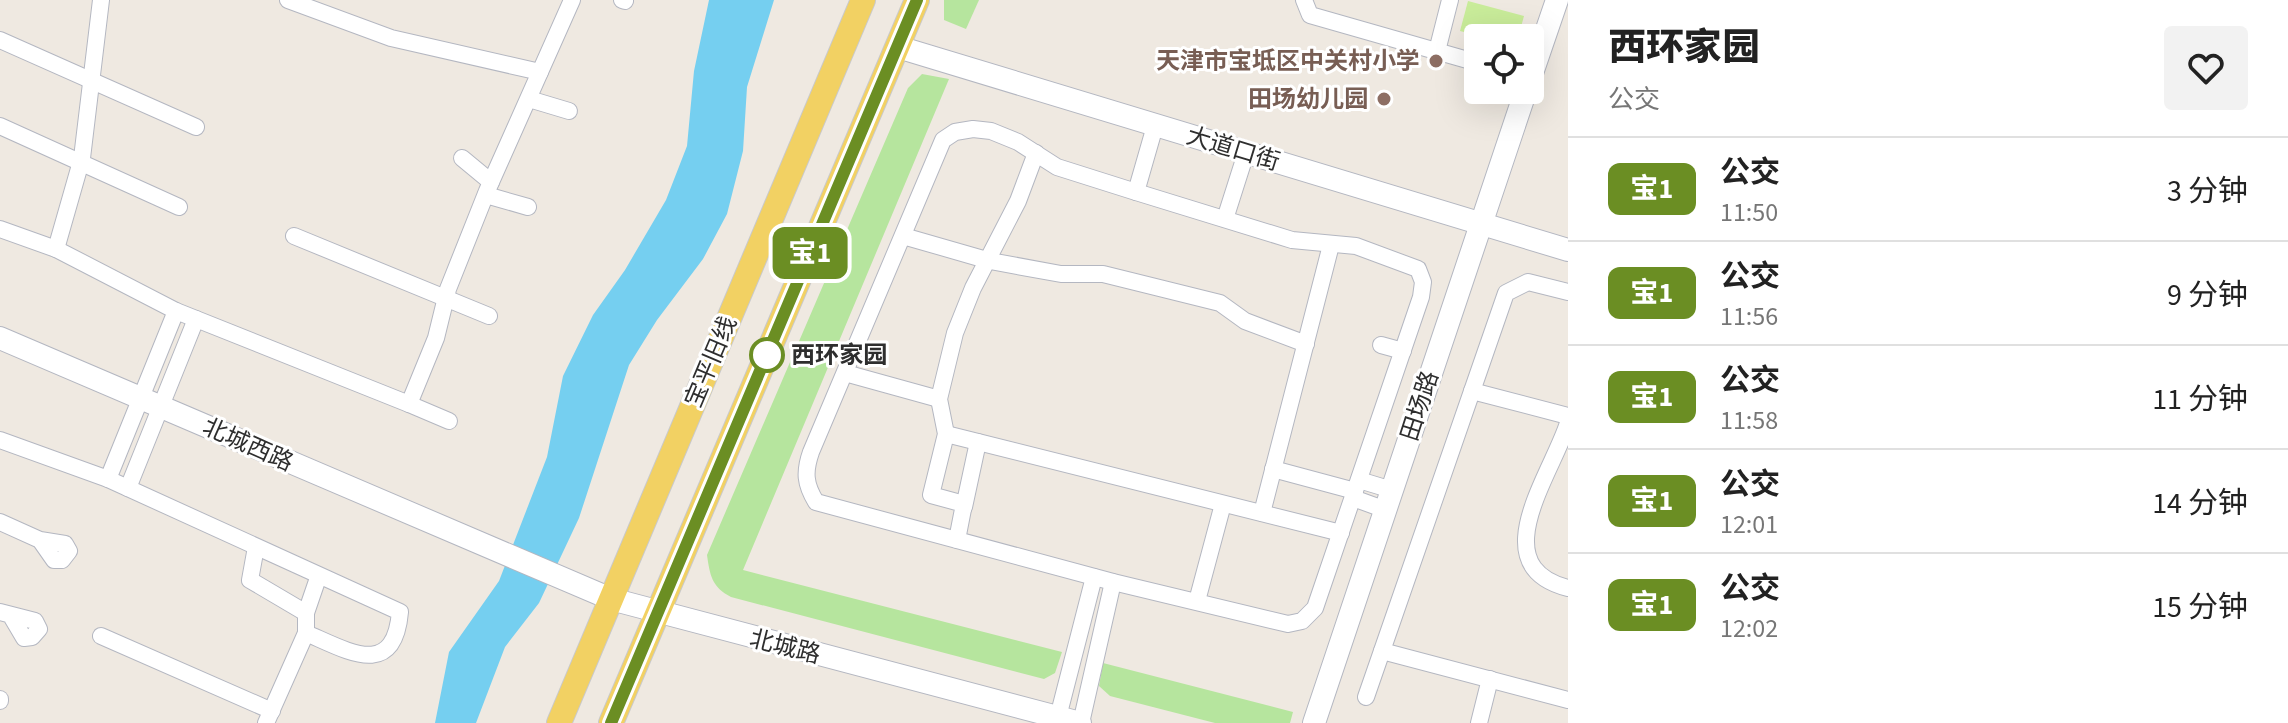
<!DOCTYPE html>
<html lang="zh">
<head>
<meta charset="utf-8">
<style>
  :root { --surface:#fff; --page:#f2f2f2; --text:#222; --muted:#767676; --line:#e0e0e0 }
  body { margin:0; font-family:"Source Sans 3","Noto Sans SC",sans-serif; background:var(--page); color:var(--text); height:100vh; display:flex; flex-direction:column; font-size:30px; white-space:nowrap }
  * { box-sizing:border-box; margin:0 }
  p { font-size:26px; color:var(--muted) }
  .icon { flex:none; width:44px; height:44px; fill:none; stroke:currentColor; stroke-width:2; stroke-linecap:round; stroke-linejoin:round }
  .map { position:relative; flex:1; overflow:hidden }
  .details { display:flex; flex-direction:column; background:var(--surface); width:720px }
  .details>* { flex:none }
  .badge { padding:0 16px; border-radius:12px; font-size:28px; line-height:52px }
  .fabs { position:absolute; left:1464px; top:24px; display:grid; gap:16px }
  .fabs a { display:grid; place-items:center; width:80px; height:80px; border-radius:8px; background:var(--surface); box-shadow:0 8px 32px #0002; font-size:40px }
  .map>.badge { position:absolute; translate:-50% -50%; box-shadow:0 0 0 4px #fff }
  .round { display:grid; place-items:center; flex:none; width:84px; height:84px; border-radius:8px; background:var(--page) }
  .summary { display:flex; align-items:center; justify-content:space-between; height:136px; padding:0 40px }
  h1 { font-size:38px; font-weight:800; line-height:60px }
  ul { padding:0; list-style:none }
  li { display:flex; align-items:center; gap:24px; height:104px; padding:0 40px; border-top:2px solid var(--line) }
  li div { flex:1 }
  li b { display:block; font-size:30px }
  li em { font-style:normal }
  li .badge { min-width:88px; font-weight:700; text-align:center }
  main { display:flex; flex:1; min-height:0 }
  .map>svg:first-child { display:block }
  .green { fill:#b6e59e }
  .pitch { fill:#c9ec9a }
  .water { fill:#75cff0 }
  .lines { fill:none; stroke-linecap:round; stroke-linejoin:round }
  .street-casing { stroke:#b4b7c1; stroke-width:18 }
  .secondary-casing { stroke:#b4b7c1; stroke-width:24 }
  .primary-casing { stroke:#c9c9c9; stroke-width:26 }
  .street { stroke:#fff; stroke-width:16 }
  .secondary { stroke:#fff; stroke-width:22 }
  .primary { stroke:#f2d163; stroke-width:24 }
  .line-casing { stroke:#fff; stroke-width:18 }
  .line { stroke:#6b8e23; stroke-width:12 }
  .education-dot { fill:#8d6e63; stroke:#fff; stroke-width:3 }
  .stop-dot { fill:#fff; stroke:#6b8e23; stroke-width:4 }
  .labels { text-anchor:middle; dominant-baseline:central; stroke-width:6; stroke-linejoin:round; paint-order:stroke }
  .education-label { font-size:24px; font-weight:bold; fill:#785e54; stroke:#fff; text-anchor:end }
  .street-label { font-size:24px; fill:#2e2e2e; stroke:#fff }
  .stop-label { font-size:24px; font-weight:bold; fill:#2e2e2e; stroke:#fff; text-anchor:start }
</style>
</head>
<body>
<main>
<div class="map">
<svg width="1568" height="723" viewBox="0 0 1568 723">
  <rect width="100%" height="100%" fill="#efe9e1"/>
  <g class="green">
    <polygon points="944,0 979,0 966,29 944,20"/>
    <path d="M922 74 949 79 743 570 1062 652 1055 673 1044 679 731 597C712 587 710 576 707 555L908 88Z"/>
    <polygon points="1103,663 1293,712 1290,723 1215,723 1110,696 1099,686"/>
  </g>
  <polygon class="pitch" points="1468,1 1524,16 1518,38 1487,38 1460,31"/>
  <polygon class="water" points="709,0 774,0 747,87 743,151 727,214 703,259 657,320 629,365 579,518 539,603 505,647 476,723 435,723 449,652 499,581 547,457 563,376 593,315 625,270 666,200 687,146 694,71"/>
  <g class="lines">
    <g class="street-casing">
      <g id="street">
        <polyline points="288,0 391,38 540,72"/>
        <polyline points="622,0 625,1"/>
        <polyline points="1304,0 1310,15 1478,63"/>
        <polyline points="0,40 196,127"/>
        <polyline points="1437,51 1450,0"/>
        <polyline points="529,99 569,111"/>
        <polyline points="0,126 179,207"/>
        <path d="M973 129 991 131 1018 142 1057 167 1136 192 1292 240 1356 246 1418 269 1423 282 1421 297 1315 608 1302 621 1288 624 1113 582 816 502C805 484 804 472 811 452L943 140 955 132Z"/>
        <polyline points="462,158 491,182"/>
        <polyline points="1136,192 1155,126"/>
        <polyline points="486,195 528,207"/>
        <polyline points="1225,219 1246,153"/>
        <polyline points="0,229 56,249 176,311 409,404 436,338 448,289 487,191 572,0"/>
        <polyline points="294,236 489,316"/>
        <polyline points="903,236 990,261 1061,274 1103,274 1220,303 1245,321 1306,344"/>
        <polyline points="56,249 82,158 101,0"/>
        <polyline points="1381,345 1403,351"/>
        <polyline points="845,373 939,399"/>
        <polyline points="1472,391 1568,416"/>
        <polyline points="409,404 449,421"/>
        <path d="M1568 423C1552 474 1482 566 1568 588"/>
        <polyline points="946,434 1341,533"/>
        <path d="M0 440 108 479 400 612C394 680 348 651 306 633V613L319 575"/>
        <polyline points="1273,469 1355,491"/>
        <polyline points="108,479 176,311"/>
        <polyline points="1359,480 1392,490"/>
        <polyline points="128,488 196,319"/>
        <polyline points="1353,498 1386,510"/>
        <polyline points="964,507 978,442"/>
        <polyline points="1262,513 1331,245"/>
        <polyline points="0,522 40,540 65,544 69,551 62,560 54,560 40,540"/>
        <polyline points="957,540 964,504 931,495 946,434 939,399 955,333 973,288 1018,201 1036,153"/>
        <polyline points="256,547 250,580 306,613"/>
        <polyline points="1197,601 1223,504"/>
        <polyline points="0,612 35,621 39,629 32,637 24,638 11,616"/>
        <polyline points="101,636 272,711"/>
        <polyline points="1382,651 1568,700"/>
        <polyline points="1366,697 1506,293 1528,282 1568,292"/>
        <polyline points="0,699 0,701"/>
        <polyline points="1058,717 1094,577"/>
        <polyline points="266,723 306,633"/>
        <polyline points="1081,723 1113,582"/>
        <polyline points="1479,723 1490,679"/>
      </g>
    </g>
    <g class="secondary-casing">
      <g id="secondary">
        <polyline points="898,47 1568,250"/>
        <polyline points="1530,79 1557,0"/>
        <polyline points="0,338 611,599 1080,723"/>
        <polyline points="1314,723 1526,90"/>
      </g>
    </g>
    <g class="primary-casing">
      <g id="primary">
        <polyline points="559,723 863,0"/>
        <polyline points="611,723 917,0"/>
      </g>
    </g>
    <use href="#street" class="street"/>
    <use href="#secondary" class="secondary"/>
    <use href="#primary" class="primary"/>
  </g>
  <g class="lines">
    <g class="line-casing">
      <polyline id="line" points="611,723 917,0"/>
    </g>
    <use href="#line" class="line"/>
  </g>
  <g class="education-dot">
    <circle cx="1436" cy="61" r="8"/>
    <circle cx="1384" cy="99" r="8"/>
  </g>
  <circle class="stop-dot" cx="767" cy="355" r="16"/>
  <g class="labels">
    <g class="education-label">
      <text x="1420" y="61">天津市宝坻区中关村小学</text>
      <text x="1368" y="99">田场幼儿园</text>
    </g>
    <g class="street-label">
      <text transform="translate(1233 149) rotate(17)">大道口街</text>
      <text transform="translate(711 362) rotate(-67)">宝平旧线</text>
      <text transform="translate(1420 406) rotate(-72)">田场路</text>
      <text transform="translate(248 445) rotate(24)">北城西路</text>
      <text transform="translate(785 647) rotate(14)">北城路</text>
    </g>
    <g class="stop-label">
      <text x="791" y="355">西环家园</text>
    </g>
  </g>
</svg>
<div class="fabs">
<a><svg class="icon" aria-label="locate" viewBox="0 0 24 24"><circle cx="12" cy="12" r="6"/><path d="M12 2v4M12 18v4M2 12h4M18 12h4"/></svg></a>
</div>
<b class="badge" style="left:810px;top:253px;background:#6b8e23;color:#fff">宝1</b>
</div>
<section class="details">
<div class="summary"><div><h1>西环家园</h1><p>公交</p></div><a class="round"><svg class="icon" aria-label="heart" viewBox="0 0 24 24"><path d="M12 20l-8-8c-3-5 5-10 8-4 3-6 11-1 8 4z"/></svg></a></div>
<ul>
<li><span class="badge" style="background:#6b8e23;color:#fff">宝1</span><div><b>公交</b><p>11:50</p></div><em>3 分钟</em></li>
<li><span class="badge" style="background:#6b8e23;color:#fff">宝1</span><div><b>公交</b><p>11:56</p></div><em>9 分钟</em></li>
<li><span class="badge" style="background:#6b8e23;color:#fff">宝1</span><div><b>公交</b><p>11:58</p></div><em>11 分钟</em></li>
<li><span class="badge" style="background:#6b8e23;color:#fff">宝1</span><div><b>公交</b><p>12:01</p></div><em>14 分钟</em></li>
<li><span class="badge" style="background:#6b8e23;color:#fff">宝1</span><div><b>公交</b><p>12:02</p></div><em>15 分钟</em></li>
</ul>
</section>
</main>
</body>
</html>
